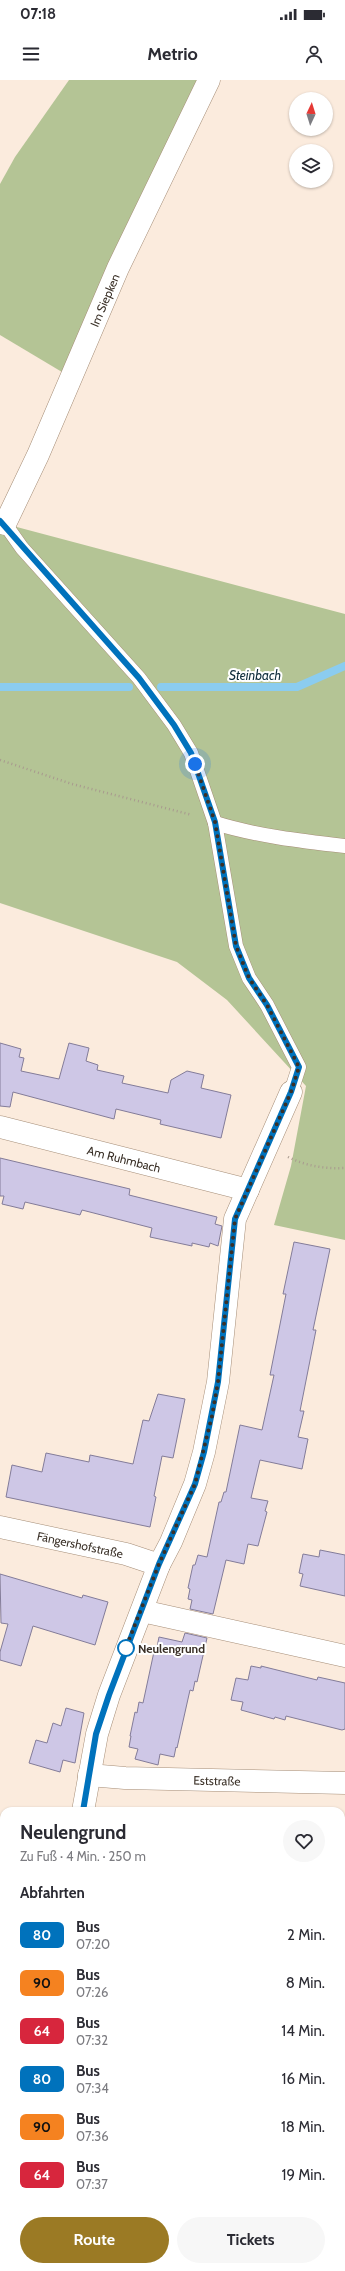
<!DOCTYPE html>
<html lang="de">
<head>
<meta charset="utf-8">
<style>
  :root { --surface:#fff; --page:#f7f7f7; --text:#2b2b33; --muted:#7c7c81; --accent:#9b7a24 }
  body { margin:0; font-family:Cabin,sans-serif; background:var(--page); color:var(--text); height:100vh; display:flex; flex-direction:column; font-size:15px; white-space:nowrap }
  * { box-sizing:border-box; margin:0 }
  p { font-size:13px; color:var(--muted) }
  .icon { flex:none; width:22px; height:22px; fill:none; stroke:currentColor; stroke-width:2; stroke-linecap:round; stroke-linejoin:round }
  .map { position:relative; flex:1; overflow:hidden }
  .sheet { position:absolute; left:0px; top:1727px; width:345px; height:464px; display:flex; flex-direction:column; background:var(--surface); border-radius:12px 12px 0 0; box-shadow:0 1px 3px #0004 }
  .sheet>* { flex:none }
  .badge { padding:0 8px; border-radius:6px; font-size:14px; line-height:26px }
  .needle { width:26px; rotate:4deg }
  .controls { position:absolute; left:289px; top:12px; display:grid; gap:8px }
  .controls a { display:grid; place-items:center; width:44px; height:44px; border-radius:50%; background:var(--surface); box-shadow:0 1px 3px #0004; font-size:20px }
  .you { position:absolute; width:20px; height:20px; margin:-10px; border:3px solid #fff; border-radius:50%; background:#1a73e8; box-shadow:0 0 0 6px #1a73e833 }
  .map>.badge { position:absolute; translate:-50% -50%; box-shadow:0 0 0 2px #fff }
  h2 { padding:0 20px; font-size:15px; line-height:36px }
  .round { display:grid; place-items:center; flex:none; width:42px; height:42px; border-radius:21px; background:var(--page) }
  .overview { display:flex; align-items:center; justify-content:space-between; height:68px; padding:0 20px }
  h1 { font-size:19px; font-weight:700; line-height:30px }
  .action { display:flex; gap:8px; margin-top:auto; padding:8px 20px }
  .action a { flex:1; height:46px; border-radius:24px; background:var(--accent); color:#fff; font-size:16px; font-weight:700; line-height:46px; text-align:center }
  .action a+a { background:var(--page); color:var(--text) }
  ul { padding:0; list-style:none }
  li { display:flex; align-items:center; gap:12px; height:48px; padding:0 20px }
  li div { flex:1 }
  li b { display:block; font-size:15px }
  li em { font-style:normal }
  li .badge { min-width:44px; font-weight:700; text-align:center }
  .status { display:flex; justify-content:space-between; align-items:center; height:28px; padding:0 20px; background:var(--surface); direction:ltr }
  .status svg { height:11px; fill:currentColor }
  header { display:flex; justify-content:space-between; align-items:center; height:52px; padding:0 20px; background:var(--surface); font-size:18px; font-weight:700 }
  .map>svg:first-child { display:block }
  .green { fill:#b4c495 }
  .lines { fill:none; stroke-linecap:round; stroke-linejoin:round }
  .stream { stroke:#8bccef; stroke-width:8 }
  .building { fill:#cec7e6; stroke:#837c99 }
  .lane-casing { stroke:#a68e78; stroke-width:15 }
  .street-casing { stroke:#a68e78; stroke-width:23 }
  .path { stroke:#a89a8e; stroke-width:2.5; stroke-dasharray:1 3; stroke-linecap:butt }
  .lane { stroke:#fff; stroke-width:14 }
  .street { stroke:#fff; stroke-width:22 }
  .line-casing { stroke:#fff; stroke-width:9 }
  .line { stroke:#0072bc; stroke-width:6 }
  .walk { stroke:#3a3027; stroke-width:4; stroke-dasharray:0 7.2 }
  .stop-dot { fill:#fff; stroke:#0072bc; stroke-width:2 }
  .labels { text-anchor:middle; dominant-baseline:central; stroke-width:4; stroke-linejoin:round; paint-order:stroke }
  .street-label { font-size:12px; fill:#3a3027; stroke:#fff }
  .stop-label { font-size:12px; font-weight:bold; fill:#3a3027; stroke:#fff; text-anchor:start }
  .water-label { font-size:13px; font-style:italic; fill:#0f2d3c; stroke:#fff }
</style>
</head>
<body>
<div class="status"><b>07:18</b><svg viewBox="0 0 49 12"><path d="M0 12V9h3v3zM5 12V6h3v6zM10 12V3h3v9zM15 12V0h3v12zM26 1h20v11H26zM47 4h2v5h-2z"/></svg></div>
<header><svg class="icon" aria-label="menu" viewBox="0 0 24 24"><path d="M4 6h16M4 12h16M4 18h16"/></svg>Metrio<svg class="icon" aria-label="person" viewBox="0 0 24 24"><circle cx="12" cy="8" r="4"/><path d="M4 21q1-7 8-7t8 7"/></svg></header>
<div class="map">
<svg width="345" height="2191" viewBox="0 0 345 2191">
  <rect width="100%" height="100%" fill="#fbebdd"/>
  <g class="green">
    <polygon points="69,0 206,0 67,295 0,255 0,104 15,77"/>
    <polygon points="0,446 13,446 345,534 345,1160 274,1145 291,1086 306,1006 227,920 177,882 0,823"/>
  </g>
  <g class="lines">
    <g class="stream">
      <polyline points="0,607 129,607"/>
      <polyline points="161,607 297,607 345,586"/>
    </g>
  </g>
  <g class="building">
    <polygon points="0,963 21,969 19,977 24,978 21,991 59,999 69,963 89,968 86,981 98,985 97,990 124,996 122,1003 168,1013 171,1000 187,991 204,995 201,1008 231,1015 221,1058 160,1044 161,1040 116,1029 114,1039 13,1012 10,1027 0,1026"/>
    <polygon points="0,1078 130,1109 129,1115 217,1137 215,1144 222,1146 218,1166 210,1163 209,1167 192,1163 192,1166 150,1157 152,1148 82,1130 80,1135 25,1122 23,1129 2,1124 4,1116 0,1116"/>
    <polygon points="294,1162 330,1169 313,1250 316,1250 300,1331 304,1331 298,1357 308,1359 302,1389 260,1380 251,1418 268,1421 265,1431 267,1432 258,1466 248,1464 244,1484 226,1480 213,1534 190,1529 192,1520 188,1519 190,1509 188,1508 193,1485 195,1485 198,1475 207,1477 219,1422 221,1422 224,1412 226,1412 240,1345 262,1350 274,1295 270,1295 286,1214 283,1214"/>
    <polygon points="158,1314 185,1319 173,1378 162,1376 154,1416 156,1417 150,1447 6,1417 12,1385 42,1392 46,1373 89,1382 90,1375 133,1384 143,1340 149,1341"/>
    <polygon points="320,1470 345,1475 345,1516 300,1506 303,1494 299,1493 303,1474 319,1477"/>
    <polygon points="0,1494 82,1518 83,1515 108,1522 95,1565 33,1546 21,1586 0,1580 0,1572 8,1544 1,1543"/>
    <polygon points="185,1553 207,1558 197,1602 195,1601 193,1611 190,1610 177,1668 176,1667 174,1677 160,1674 158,1685 135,1679 138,1669 129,1667 131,1656 130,1656 135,1632 137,1633 139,1622 143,1623 155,1567 157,1567 159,1557 182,1562"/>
    <polygon points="251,1586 261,1588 261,1586 317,1600 318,1597 345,1603 345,1649 342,1650 286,1636 285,1640 275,1637 274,1639 241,1630 243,1622 231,1620 236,1598 248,1600"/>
    <polygon points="66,1628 84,1633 75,1683 63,1680 60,1692 29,1683 36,1660 47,1663 53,1643 61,1646"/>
  </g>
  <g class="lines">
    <g class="lane-casing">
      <g id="lane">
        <polyline points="0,441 5,444 22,468 139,598 174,645 191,673 215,743 236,866 249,898 267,925 299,987 291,1012"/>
        <path d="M215 743C257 756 301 761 345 766"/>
      </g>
    </g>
    <g class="street-casing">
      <g id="street">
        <path id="s1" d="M5 444 38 375 118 188 209 0"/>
        <path id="s2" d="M0 1047 248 1110"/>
        <path id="s3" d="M0 1447 126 1474 159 1485"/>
        <polyline points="142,1531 345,1576"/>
        <path id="s4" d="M89 1695 125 1698 345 1703"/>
        <polyline points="83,1731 97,1654 109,1615 159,1485 171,1462 195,1404 204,1372 218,1302 235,1139 291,1012"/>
        <polyline points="0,1906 4,1908"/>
        <polyline points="341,2086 345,2088"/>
      </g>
    </g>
    <g class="path">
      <polyline points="0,680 72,704 192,735"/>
      <path d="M288 1077C306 1086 325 1089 345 1088"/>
      <polyline points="0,1991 4,1984"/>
    </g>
    <use href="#lane" class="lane"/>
    <use href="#street" class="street"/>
  </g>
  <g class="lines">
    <g class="line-casing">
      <polyline id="line" points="0,441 139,598 174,645 191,673 215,742 236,866 249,898 267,925 299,987 291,1012 235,1139 218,1302 204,1372 195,1404 159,1484 109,1615 96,1654 83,1731"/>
    </g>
    <use href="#line" class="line"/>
    <polyline class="walk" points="126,1568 125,1570 159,1484 195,1404 212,1336 218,1302 235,1139 291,1012 299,987 267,925 249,898 236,866 215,742 195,684"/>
  </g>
  <circle class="stop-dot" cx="126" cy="1568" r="8"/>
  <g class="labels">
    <g class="street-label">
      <text stroke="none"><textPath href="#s1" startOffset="245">Im Siepken</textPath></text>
      <text stroke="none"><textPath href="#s2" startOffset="128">Am Ruhmbach</textPath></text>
      <text stroke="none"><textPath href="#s3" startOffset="82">Fängershofstraße</textPath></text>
      <text stroke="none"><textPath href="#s4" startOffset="128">Eststraße</textPath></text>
    </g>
    <g class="stop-label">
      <text x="138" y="1568">Neulengrund</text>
    </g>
    <g class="water-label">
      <text x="255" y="595">Steinbach</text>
    </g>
  </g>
</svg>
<div class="controls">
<a><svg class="needle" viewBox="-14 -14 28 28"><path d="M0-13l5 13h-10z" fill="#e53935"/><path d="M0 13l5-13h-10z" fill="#7c7c81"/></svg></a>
<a><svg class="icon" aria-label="layers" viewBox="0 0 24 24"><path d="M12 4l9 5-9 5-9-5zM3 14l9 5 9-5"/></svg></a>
</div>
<div class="you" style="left:195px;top:684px"></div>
<section class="sheet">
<div class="overview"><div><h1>Neulengrund</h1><p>Zu Fuß · 4 Min. · 250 m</p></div><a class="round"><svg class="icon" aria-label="heart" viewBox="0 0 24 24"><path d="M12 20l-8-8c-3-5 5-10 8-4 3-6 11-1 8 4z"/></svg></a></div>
<h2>Abfahrten</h2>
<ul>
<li><span class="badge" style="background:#0072bc;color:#fff">80</span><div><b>Bus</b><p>07:20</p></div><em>2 Min.</em></li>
<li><span class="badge" style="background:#f58220;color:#111">90</span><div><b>Bus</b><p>07:26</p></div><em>8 Min.</em></li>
<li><span class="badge" style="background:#d7263d;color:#fff">64</span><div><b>Bus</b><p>07:32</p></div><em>14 Min.</em></li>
<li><span class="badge" style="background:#0072bc;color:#fff">80</span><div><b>Bus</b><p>07:34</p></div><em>16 Min.</em></li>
<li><span class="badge" style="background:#f58220;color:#111">90</span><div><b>Bus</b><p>07:36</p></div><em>18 Min.</em></li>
<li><span class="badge" style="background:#d7263d;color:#fff">64</span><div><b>Bus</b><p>07:37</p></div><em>19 Min.</em></li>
</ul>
<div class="action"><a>Route</a><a>Tickets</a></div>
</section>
</div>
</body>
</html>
